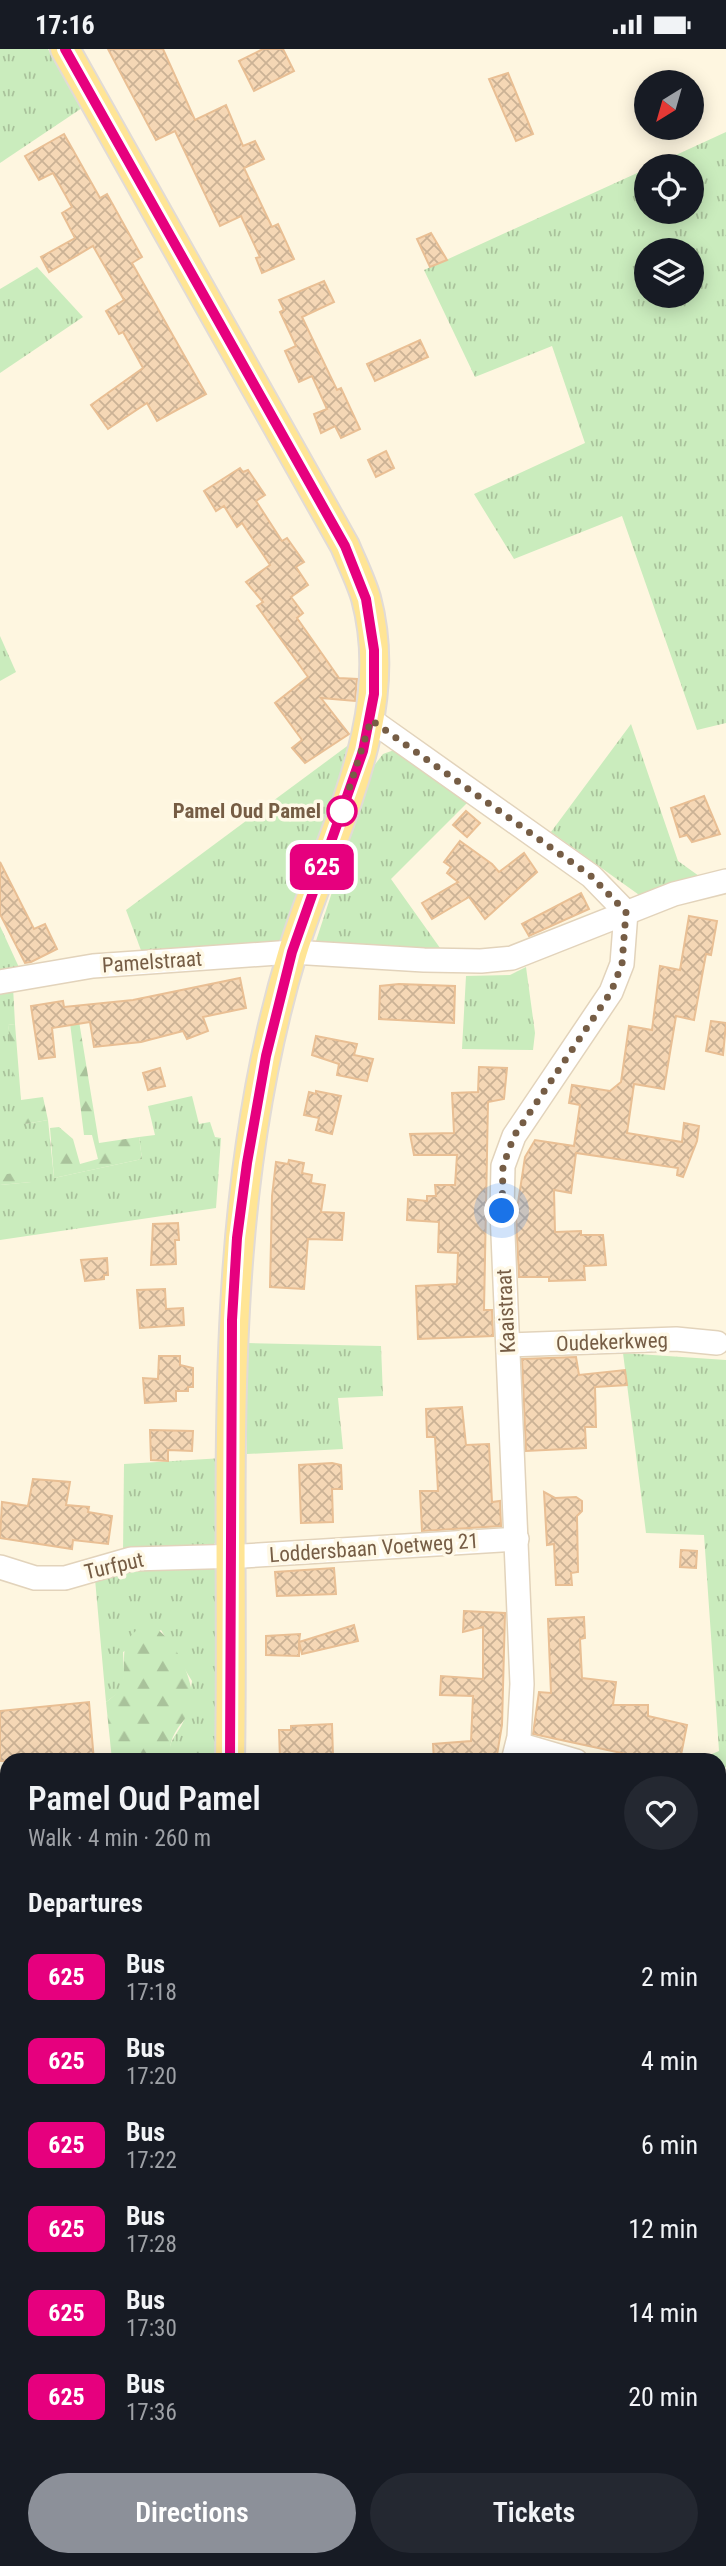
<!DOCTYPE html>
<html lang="en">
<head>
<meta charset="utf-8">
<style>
  :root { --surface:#171b24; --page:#242831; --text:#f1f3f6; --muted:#9ea1a6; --accent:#8c9099 }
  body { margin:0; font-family:"Roboto Condensed",sans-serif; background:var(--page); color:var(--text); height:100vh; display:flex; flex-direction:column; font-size:26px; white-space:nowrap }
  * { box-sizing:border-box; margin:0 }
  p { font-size:23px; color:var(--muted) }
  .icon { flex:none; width:38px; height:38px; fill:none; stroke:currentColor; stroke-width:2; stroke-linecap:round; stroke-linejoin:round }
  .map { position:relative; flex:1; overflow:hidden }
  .drawer { position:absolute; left:0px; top:1704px; width:726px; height:814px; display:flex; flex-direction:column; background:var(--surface); border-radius:21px 21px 0 0; box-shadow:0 4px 18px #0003 }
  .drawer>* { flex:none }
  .badge { padding:0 14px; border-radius:10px; font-size:24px; line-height:46px }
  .needle { width:46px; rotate:217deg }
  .controls { position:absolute; left:634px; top:21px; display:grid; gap:14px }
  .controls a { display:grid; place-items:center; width:70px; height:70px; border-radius:50%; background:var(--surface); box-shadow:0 4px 18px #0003; font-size:35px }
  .you { position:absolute; width:35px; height:35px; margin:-18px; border:5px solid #fff; border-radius:50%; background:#1a73e8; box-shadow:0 0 0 10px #1a73e833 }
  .map>.badge { position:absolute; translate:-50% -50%; box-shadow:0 0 0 4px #fff }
  h2 { padding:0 28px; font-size:26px; line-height:63px }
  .round { display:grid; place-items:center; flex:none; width:74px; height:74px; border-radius:37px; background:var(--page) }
  .headline { display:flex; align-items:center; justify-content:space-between; height:119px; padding:0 28px }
  h1 { font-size:33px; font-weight:600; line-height:52px }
  .primary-button { display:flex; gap:14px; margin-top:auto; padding:14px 28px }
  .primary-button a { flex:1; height:80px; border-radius:42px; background:var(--accent); color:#fff; font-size:28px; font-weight:600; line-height:80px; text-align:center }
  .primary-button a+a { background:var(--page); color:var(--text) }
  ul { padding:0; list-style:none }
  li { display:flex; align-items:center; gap:21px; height:84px; padding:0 28px }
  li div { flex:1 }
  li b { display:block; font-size:26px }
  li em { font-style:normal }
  li .badge { min-width:77px; font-weight:700; text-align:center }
  .status { display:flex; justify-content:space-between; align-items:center; height:49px; padding:0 35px; background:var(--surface); direction:ltr }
  .status svg { height:19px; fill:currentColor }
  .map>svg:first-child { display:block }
  .grass { fill:url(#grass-tufts); fill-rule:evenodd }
  .forest { fill:url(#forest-firs) }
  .water { fill:url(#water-rules); stroke:#98c8db; stroke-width:2 }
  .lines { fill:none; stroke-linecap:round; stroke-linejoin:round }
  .stream { stroke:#98c8db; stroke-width:6 }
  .building { fill:url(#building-cross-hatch); stroke:#e9bf94; stroke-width:2 }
  .minor-casing { stroke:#e2d3bb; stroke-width:26 }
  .major-casing { stroke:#e1dbd6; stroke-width:32 }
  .minor { stroke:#fff; stroke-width:23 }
  .major { stroke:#ffe595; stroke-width:28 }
  .line-casing { stroke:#fff; stroke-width:16 }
  .line { stroke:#e6007e; stroke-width:10 }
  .walk { stroke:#765d45; stroke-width:7; stroke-dasharray:0 12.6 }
  .stop-dot { fill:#fff; stroke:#e6007e; stroke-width:3.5 }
  .labels { text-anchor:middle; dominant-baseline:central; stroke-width:7; stroke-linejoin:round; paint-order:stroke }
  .stop-label { font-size:21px; font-weight:bold; fill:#765d45; stroke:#fff9e7; text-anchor:end }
  .street-label { font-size:21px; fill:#765d45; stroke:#fff9e7 }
</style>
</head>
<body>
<div class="status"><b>17:16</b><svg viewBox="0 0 49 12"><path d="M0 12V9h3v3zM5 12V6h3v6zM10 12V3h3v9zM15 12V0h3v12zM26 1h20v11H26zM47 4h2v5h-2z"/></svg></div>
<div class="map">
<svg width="726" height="2517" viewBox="0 0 726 2517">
  <defs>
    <pattern id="grass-tufts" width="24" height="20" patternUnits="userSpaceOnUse" patternTransform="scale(1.75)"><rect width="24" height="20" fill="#caecbd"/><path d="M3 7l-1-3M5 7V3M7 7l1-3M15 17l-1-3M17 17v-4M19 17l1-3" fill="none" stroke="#a9c29b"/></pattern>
    <pattern id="forest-firs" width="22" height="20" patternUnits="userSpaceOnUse" patternTransform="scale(1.75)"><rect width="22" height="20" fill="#caecbd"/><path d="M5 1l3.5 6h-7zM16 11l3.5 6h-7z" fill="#a9c29b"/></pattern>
    <pattern id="water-rules" width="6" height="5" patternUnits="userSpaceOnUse" patternTransform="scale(1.75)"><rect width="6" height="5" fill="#b3dae8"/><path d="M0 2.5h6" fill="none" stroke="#96b4be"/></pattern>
    <pattern id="building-cross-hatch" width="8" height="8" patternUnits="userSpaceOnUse" patternTransform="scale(1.75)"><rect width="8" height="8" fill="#f5d7b5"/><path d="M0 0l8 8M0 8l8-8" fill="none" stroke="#cbb295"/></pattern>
  </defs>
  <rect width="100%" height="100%" fill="#fef6e0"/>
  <g class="grass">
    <polygon points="0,0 48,0 82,59 0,114"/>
    <path d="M726 83V674L697 681 622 467 514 510 474 445 585 394 552 297 475 328 424 221 646 120V163H691V117H652ZM646 201H691V247H646Z"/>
    <polygon points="37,218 83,268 0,324 0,240"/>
    <polygon points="0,587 16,623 0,632"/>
    <polygon points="631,675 678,812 699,827 642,848 551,783"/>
    <polygon points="358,689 286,889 278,894 142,904 126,861"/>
    <polygon points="397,700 468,753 391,830 445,906 316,892 373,718 383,705"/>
    <polygon points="0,877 22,925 0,928"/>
    <polygon points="526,918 535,984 533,1001 462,1000 466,927 510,926"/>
    <polygon points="13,938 15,975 8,976 25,1075 48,1071 54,1129 142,1110 139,1088 155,1086 148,1057 192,1047 199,1075 210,1073 215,1088 221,1089 216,1159 0,1191 0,1136 31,1133 0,1126 0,940"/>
    <polygon points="247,1294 381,1297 383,1347 338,1349 343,1400 247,1405"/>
    <polygon points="623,1304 726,1311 726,1718 719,1722 719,1712 698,1711 719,1702 704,1486 646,1484"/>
    <polygon points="223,1409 217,1492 211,1498 123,1505 124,1415"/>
    <path d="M209 1516 221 1524 219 1711H171C166 1691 177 1688 184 1671 189 1660 190 1644 192 1632L161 1581 123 1603C124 1628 129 1638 106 1653L95 1530 123 1521Z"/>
    <polygon points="726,1804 726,2517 424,2517 424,2511 719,2511 719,1808"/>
    <polygon points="224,2511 325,2511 324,2517 222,2517"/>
  </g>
  <g class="forest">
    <polygon points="69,966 78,966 99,1094 139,1088 142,1110 54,1129 50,1079 59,1078 73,1090 80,1115 98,1110 92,1086 84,1086"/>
    <polygon points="15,975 21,1051 43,1048 48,1071 25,1075 18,1068 8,976"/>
    <polygon points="29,1122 31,1133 0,1136 0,1126"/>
    <path d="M149 1574C177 1591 192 1627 194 1658 181 1676 166 1688 171 1711H112L106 1653C145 1628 101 1596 149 1574Z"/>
  </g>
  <g class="water">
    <polygon points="726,1726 726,1804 719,1808 719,1729"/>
    <rect x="343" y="2511" width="81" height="6"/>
  </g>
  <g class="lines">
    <polyline class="stream" points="719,2296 726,2299"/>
  </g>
  <g class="building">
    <polygon points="108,0 163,0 195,71 226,56 243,97 255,92 264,110 244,119 272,178 278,175 294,210 262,224 256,209 260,208 241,167 220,177 175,82 156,91"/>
    <polygon points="263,0 283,0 294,22 254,42 239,12"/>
    <polygon points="508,24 533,85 516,92 489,30"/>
    <polygon points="64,85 100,149 107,145 142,208 132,214 206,345 157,372 147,354 108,380 91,356 143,319 123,283 119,285 106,262 124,251 93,197 49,223 41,208 75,189 62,164 72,158 53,124 39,131 25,107"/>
    <polygon points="431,184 447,211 430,218 417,190"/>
    <polygon points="324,232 334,253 302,268 337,341 341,339 360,380 341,389 335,377 321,384 314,365 327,360 312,327 299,333 285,302 296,297 280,263 284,261 279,251"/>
    <polygon points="420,291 428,308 375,332 367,315"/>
    <polygon points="386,402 394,419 376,428 368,411"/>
    <polygon points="240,419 243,423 248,421 265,446 256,452 282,492 287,489 304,513 296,518 308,536 291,548 303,564 297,569 339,629 357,630 355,652 321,649 349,685 305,714 292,699 302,691 275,654 308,628 257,557 263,553 246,533 270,516 242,474 237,478 224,457 216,462 204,442"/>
    <polygon points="704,747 720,785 692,793 687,786 680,788 671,759"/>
    <polygon points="466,762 480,774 467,788 453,776"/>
    <polygon points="460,792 492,815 499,823 524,804 537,823 485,870 469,848 432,870 422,854 458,833 447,824 451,818 444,813"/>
    <polygon points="0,813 34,880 45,875 57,900 31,913 25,914 0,865"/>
    <polygon points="581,844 589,860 529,887 522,875"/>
    <polygon points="689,867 717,872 711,906 706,905 694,971 676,967 664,1040 634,1035 627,1084 682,1093 684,1074 699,1077 697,1092 683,1128 677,1126 678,1119 576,1104 571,1144 554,1141 555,1183 581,1182 581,1186 603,1186 606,1216 584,1217 585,1231 549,1232 549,1228 519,1228 516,1167 525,1108 535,1091 574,1097 580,1056 569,1054 572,1036 610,1042 621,1033 629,977 652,981 660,917 680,921"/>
    <polygon points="240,929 246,959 203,968 208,982 187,990 183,982 141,993 94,998 90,973 52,979 55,1008 39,1010 31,957 63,952 64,958 133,951"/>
    <polygon points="399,935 455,937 454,974 379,970 380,937"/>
    <polygon points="711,972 726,974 723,1006 706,1002"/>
    <polygon points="316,987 357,995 354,1006 373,1010 367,1032 337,1026 339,1015 312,1006"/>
    <polygon points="479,1018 507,1019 504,1050 488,1053 484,1261 492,1261 493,1287 418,1290 416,1237 457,1235 458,1204 438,1203 439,1173 407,1171 408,1150 427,1152 427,1147 436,1147 435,1136 455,1136 457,1106 414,1106 410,1085 454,1084 452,1044 478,1043"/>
    <polygon points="160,1019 165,1037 148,1041 143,1024"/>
    <polygon points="316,1042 341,1047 332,1085 316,1081 319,1069 304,1066 309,1043 316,1045"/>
    <polygon points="289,1111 304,1114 302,1124 312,1126 311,1134 325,1136 321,1163 344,1164 342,1191 308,1190 304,1240 270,1238 272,1147 276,1113 288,1115"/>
    <polygon points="178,1174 179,1191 175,1191 176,1215 151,1216 153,1175"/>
    <polygon points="107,1209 108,1226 104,1226 104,1230 85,1232 81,1211"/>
    <polygon points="165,1240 166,1260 183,1259 184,1276 140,1279 137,1241"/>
    <polygon points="159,1307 180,1307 180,1316 193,1319 193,1338 188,1338 188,1342 176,1342 176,1352 145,1354 143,1329 158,1330"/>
    <polygon points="576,1308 579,1326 625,1321 627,1336 595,1338 596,1378 585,1378 586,1399 526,1402 522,1310"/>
    <polygon points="462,1358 466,1396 489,1395 492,1453 500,1452 501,1477 422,1482 420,1442 438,1442 435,1388 427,1388 426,1360"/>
    <polygon points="150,1381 193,1382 192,1402 168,1401 168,1412 151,1411"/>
    <polygon points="332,1414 341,1416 342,1440 332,1440 333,1473 301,1474 299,1416"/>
    <polygon points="33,1430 70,1433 66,1456 89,1458 88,1463 112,1467 108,1495 73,1491 72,1500 0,1489 2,1453 28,1457"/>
    <polygon points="544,1443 555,1449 576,1448 582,1452 582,1462 577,1467 578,1523 571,1524 572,1536 556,1536 554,1495 547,1496"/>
    <polygon points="681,1501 697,1502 696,1519 680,1518"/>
    <polygon points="334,1519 336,1545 277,1547 275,1523"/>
    <polygon points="464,1562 505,1564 502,1676 496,1712 434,1712 433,1695 471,1692 473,1647 440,1646 441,1627 483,1630 483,1578 463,1583"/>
    <polygon points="584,1568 585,1589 580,1590 582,1629 616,1633 613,1656 648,1656 648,1667 687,1676 680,1711 655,1706 654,1711 533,1685 539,1643 551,1644 548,1570"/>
    <polygon points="354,1576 358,1592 302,1605 299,1593 299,1607 266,1606 266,1587 300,1585 299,1593"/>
    <polygon points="89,1653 94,1712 0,1712 0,1662"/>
    <polygon points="332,1675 333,1708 280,1711 279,1681 291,1681 291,1677"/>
  </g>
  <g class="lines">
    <g class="minor-casing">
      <g id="minor">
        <polyline points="371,671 591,827 626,863"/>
        <polyline points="0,933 93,917 292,903 424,911 481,912 512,909 674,845 726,832"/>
        <polyline points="508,1296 676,1290 717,1294"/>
        <polyline points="0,1518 35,1529 65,1529 131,1510 243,1507 517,1490"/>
        <polyline points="518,1695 576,1712"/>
        <polyline points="513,1712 519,1688 522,1635 502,1162 503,1117 514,1087 611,943 622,915 626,863"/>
        <polyline points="331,2517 332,2511"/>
      </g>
    </g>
    <g class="major-casing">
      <g id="major">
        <path d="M65 0 345 497C352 514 361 532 366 549 399 672 327 789 293 902 212 1167 235 1439 230 1712"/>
        <polyline points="205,2517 207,2511"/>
      </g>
    </g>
    <use href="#minor" class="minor"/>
    <use href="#major" class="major"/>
  </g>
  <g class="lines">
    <g class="line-casing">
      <polyline id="line" points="65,0 345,497 366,550 374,601 374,645 363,702 292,903 266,1007 247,1114 237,1189 232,1271 230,1712"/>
    </g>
    <use href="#line" class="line"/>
    <polyline class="walk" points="342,762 371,671 591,827 626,863 622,915 611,943 514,1087 503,1117 502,1162"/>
  </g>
  <circle class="stop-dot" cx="342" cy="762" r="14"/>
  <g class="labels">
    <g class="stop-label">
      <text x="321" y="762">Pamel Oud Pamel</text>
    </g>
    <g class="street-label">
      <text transform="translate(152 913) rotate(-4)">Pamelstraat</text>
      <text transform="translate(506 1262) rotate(-93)">Kaaistraat</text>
      <text transform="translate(612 1293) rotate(-2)">Oudekerkweg</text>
      <text transform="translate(374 1499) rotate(-4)">Loddersbaan Voetweg 21</text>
      <text transform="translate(114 1517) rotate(-13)">Turfput</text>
    </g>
  </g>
</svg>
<div class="controls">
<a><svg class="needle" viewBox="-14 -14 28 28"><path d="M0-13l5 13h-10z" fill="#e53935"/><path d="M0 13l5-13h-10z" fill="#9ea1a6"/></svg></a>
<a><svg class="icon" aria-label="locate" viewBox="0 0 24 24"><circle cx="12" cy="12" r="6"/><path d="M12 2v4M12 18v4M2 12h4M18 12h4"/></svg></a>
<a><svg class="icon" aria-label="layers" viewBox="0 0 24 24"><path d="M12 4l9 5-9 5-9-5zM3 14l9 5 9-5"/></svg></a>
</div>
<div class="you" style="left:502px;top:1162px"></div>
<b class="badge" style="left:322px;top:818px;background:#e6007e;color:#fff">625</b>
<section class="drawer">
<div class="headline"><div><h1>Pamel Oud Pamel</h1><p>Walk · 4 min · 260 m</p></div><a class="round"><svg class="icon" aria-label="heart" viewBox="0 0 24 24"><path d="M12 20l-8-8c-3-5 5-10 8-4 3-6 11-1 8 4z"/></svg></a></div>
<h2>Departures</h2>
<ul>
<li><span class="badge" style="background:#e6007e;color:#fff">625</span><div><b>Bus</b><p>17:18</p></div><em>2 min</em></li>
<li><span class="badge" style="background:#e6007e;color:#fff">625</span><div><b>Bus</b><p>17:20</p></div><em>4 min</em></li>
<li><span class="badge" style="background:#e6007e;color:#fff">625</span><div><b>Bus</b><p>17:22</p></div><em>6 min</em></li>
<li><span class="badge" style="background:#e6007e;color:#fff">625</span><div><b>Bus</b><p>17:28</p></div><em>12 min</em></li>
<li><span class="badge" style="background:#e6007e;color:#fff">625</span><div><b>Bus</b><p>17:30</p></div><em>14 min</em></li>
<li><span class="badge" style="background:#e6007e;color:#fff">625</span><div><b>Bus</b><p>17:36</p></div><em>20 min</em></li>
</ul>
<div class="primary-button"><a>Directions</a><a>Tickets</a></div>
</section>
</div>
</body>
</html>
